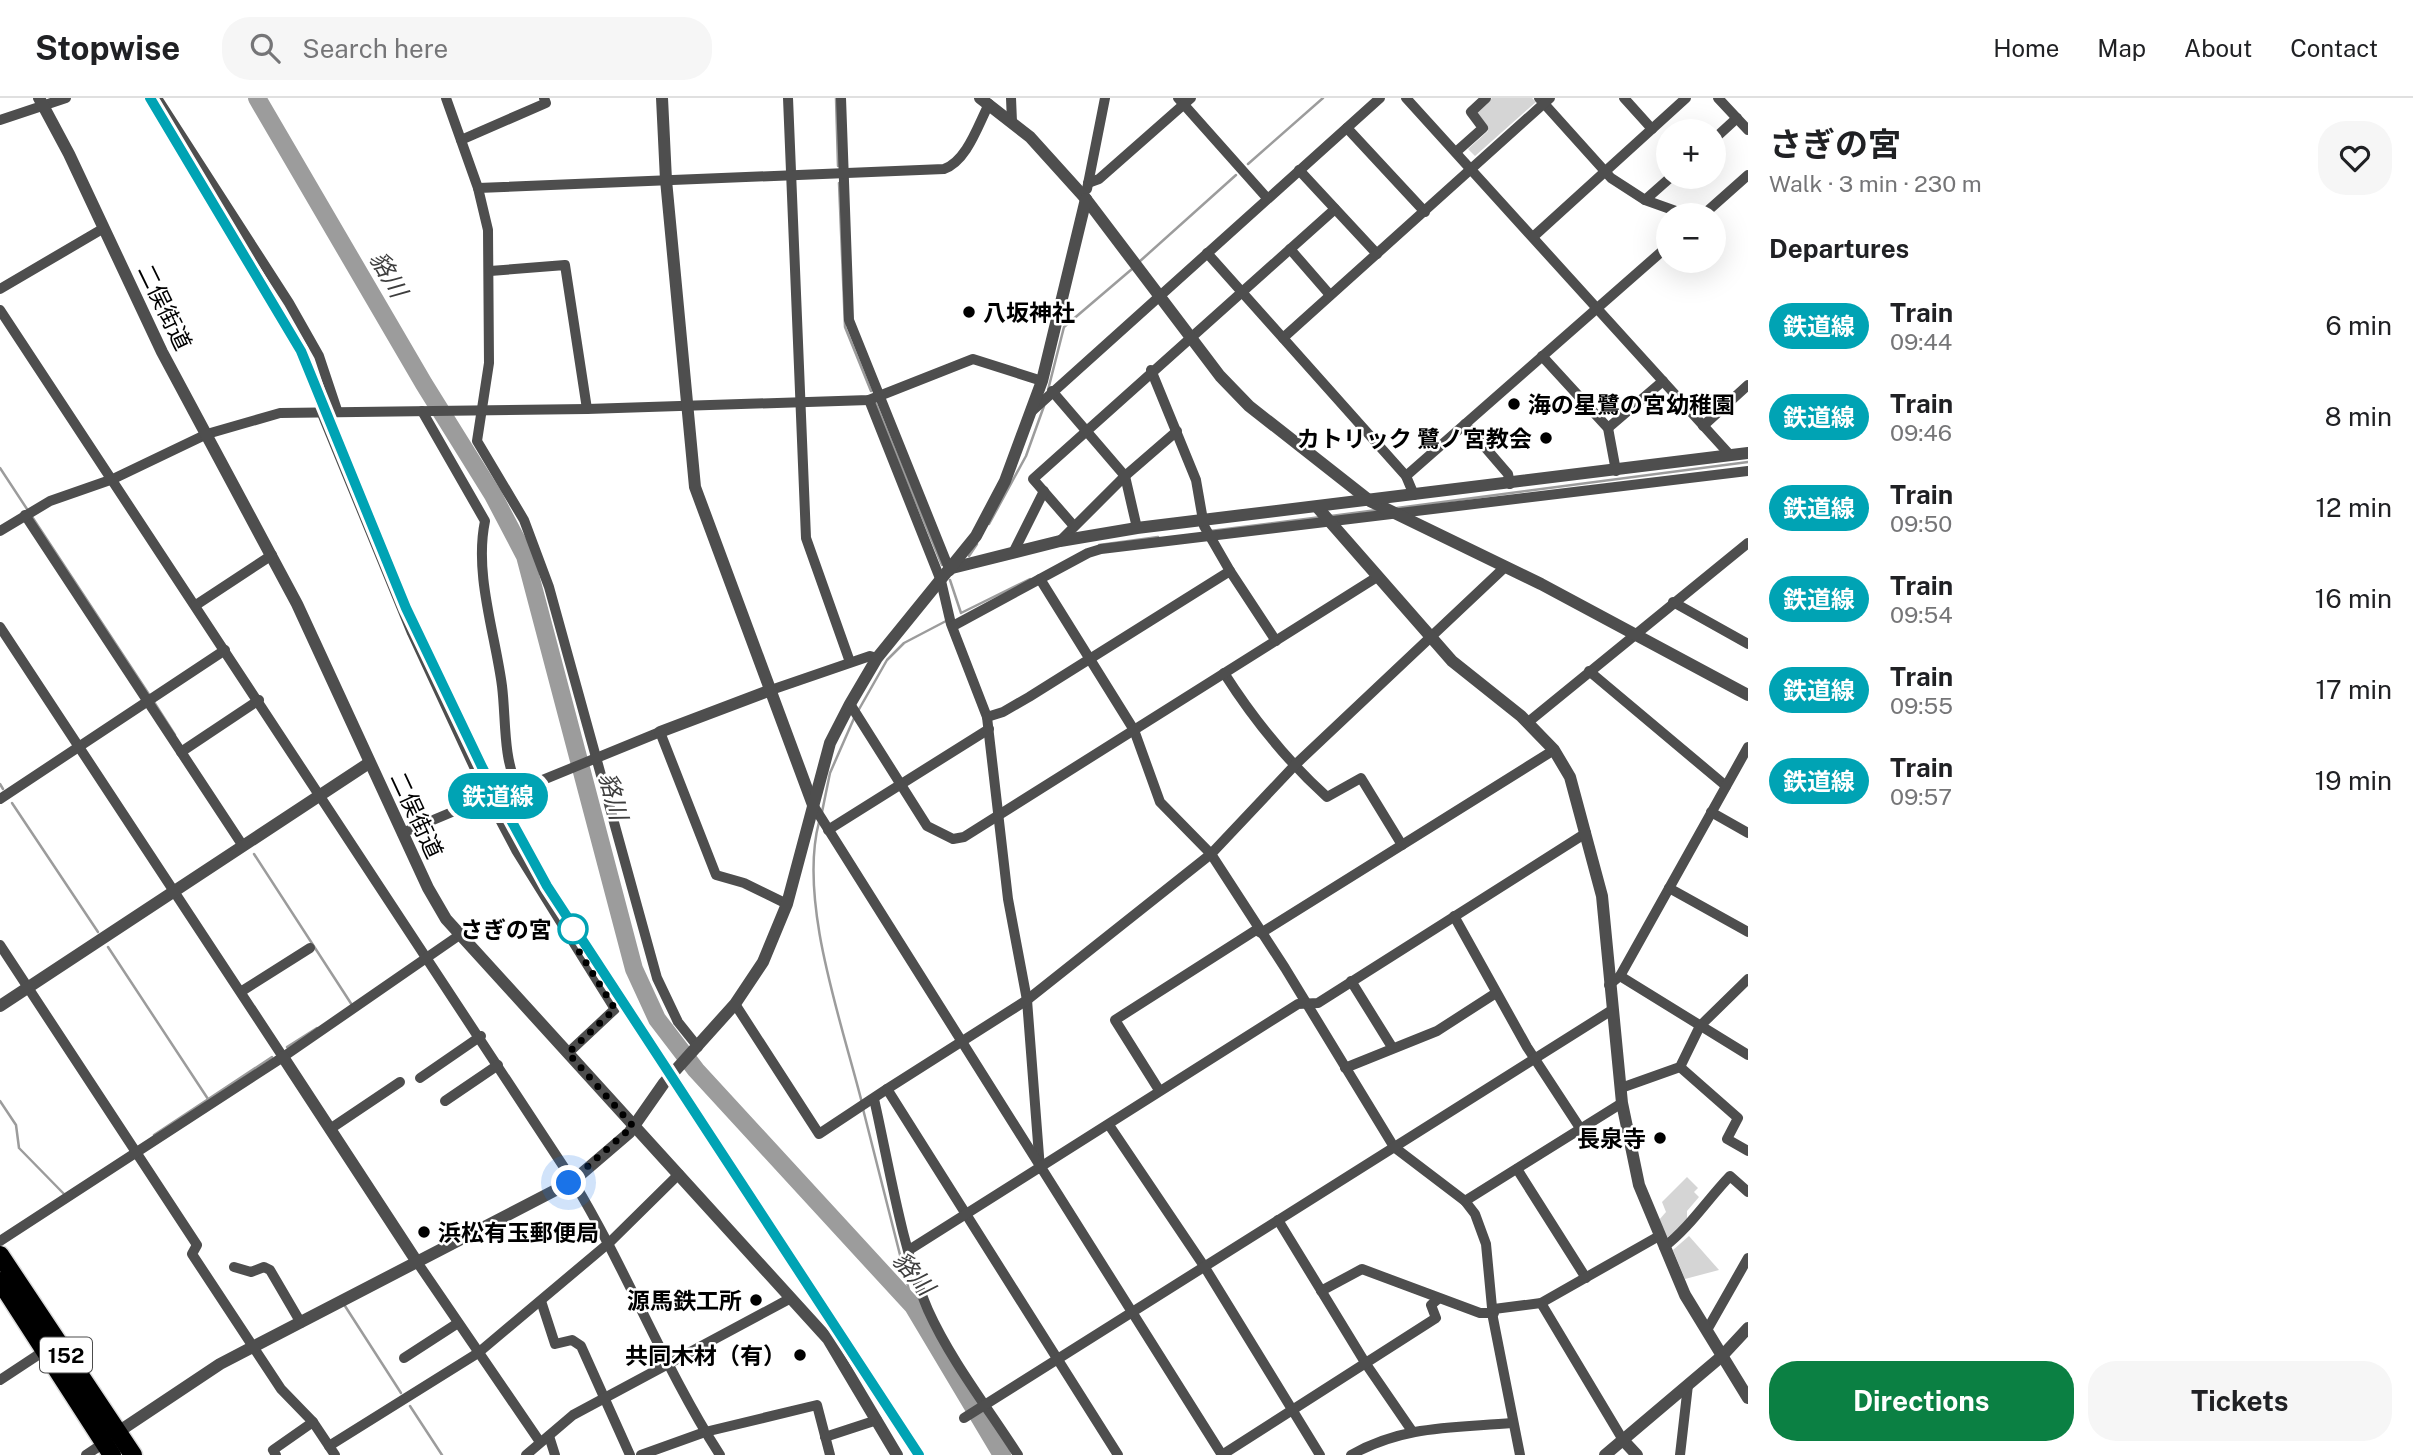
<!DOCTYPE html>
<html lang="en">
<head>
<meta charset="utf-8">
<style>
  :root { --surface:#fff; --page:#f6f6f6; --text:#202124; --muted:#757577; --line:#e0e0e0; --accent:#0b8043 }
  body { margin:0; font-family:"Public Sans","Noto Sans JP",sans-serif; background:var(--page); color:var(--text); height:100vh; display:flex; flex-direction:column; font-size:26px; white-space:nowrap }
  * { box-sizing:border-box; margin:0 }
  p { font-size:23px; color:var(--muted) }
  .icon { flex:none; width:38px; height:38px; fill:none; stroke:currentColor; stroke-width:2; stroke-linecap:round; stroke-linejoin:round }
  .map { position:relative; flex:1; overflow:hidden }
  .drawer { display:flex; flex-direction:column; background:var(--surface); width:665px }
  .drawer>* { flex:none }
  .badge { padding:0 14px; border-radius:23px; font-size:24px; line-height:46px }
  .buttons { position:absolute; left:1656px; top:21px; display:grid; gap:14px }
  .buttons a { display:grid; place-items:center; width:70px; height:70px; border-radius:50%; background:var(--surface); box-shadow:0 7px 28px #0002; font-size:35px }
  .you { position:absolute; width:35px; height:35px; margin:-18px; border:5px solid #fff; border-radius:50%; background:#1a73e8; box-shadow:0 0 0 10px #1a73e833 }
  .map>.badge { position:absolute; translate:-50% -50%; box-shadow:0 0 0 4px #fff }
  h2 { padding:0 21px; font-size:26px; line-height:63px }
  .round { display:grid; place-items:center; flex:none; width:74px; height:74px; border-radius:28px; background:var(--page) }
  .headline { display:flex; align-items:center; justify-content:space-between; height:119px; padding:0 21px }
  h1 { font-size:33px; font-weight:700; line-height:52px }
  .cta { display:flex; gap:14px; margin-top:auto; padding:14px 21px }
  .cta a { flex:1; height:80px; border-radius:28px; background:var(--accent); color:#fff; font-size:28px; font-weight:700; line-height:80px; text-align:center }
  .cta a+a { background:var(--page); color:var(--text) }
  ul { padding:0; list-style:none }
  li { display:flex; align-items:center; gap:21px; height:91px; padding:0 21px }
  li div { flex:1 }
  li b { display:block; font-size:26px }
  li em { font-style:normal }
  li .badge { min-width:77px; font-weight:700; text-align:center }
  header { display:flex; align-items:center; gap:42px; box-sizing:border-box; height:98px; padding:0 35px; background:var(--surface); border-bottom:2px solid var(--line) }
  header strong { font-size:33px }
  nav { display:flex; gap:38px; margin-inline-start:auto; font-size:24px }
  .search { width:490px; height:63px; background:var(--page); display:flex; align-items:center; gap:18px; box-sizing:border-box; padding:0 24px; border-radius:28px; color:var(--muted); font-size:26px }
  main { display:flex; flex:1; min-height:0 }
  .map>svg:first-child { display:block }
  .green { fill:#d5d5d5 }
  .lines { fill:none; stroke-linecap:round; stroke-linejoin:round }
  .stream { stroke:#9c9c9c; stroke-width:2.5 }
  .river { stroke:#9c9c9c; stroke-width:18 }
  .trunk-casing { stroke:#dbdbdb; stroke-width:21 }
  .minor { stroke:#4e4e4e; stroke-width:10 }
  .tertiary { stroke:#4e4e4e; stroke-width:12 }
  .trunk { stroke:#000; stroke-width:18 }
  .rail { stroke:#000; stroke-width:2.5; stroke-dasharray:10 3.5 2 3.5; stroke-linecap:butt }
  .line-casing { stroke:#fff; stroke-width:16 }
  .line { stroke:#00a3b4; stroke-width:10 }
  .walk { stroke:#000; stroke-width:7; stroke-dasharray:0 12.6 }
  .poi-dot { fill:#000; stroke:#fff; stroke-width:2.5 }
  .stop-dot { fill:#fff; stroke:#00a3b4; stroke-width:3.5 }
  .labels { text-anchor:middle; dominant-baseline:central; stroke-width:5; stroke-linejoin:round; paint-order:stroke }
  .shield { fill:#fff; stroke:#4c4c4c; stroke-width:2 }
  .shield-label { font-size:21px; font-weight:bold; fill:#000 }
  .street-label { font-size:23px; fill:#000; stroke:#fff }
  .poi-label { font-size:23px; font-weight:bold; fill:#000; stroke:#fff; text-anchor:end }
  .stop-label { font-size:23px; font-weight:bold; fill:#000; stroke:#fff; text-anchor:end }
  .water-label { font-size:24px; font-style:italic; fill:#3d3d3d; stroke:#fff }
</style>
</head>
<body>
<header>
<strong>Stopwise</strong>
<div class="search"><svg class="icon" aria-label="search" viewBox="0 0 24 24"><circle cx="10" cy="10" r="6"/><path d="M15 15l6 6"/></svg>Search here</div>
<nav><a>Home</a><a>Map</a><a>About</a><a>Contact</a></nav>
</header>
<main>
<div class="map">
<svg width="1748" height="1357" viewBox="0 0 1748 1357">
  <rect width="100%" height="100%" fill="#fff"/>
  <g class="green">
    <polygon points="1492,0 1532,0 1536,4 1475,58 1468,51 1488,33 1476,14"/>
    <polygon points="1687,1079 1698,1090 1694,1094 1699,1099 1687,1113 1687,1125 1666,1140 1659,1122 1666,1114 1662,1104"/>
    <polygon points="1689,1138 1719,1172 1685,1181 1673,1152"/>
  </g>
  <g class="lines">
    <g class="stream">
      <polyline points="836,0 838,68"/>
      <polyline points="1248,66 1323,0"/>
      <polyline points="839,85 845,229 871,293"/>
      <polyline points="1139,164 1236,77"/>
      <polyline points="1048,292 1064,229 1132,171"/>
      <polyline points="876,306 942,467"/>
      <polyline points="0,370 150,598"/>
      <polyline points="1397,410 1748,364"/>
      <polyline points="1331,418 1377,412"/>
      <polyline points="989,426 1026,358 1044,308"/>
      <polyline points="1210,433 1321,419"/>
      <polyline points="1099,447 1158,439"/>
      <polyline points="969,458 977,446"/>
      <polyline points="950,482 961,515 1030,481"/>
      <polyline points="154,604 175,637"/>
      <polyline points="858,613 887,562 904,545 946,523"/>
      <polyline points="0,686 3,691"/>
      <polyline points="12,705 98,834"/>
      <polyline points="822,714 830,675 855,618"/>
      <path d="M819 724C798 804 842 925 862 1005"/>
      <polyline points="254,756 352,907"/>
      <polyline points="108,849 208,1001"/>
      <polyline points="287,949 317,930"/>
      <polyline points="0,1003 16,1027 19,1050 65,1097"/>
      <polyline points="863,1011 913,1208"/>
      <polyline points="154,1037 272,959"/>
      <polyline points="345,1208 401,1295"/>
      <polyline points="410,1308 442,1357"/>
    </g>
    <polyline class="river" points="257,0 424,286 493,397 525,458 634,871 657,921 696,972 913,1208 1002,1357"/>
    <g class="trunk-casing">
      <g id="trunk">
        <polyline points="0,1157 133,1357"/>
        <polyline points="0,1183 112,1357"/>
      </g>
    </g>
    <g class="minor">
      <polyline points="157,0 289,205 319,258 337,312"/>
      <polyline points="446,0 478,90 488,132 489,265 477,343 524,422 549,489 657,880 678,924 698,949"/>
      <polyline points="788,0 806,440 850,564"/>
      <polyline points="841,0 849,222 950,473"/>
      <polyline points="1011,0 1012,24"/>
      <polyline points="1178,0 1267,100"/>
      <polyline points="1406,0 1730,357"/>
      <polyline points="1539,0 1611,80 1645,102 1687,117"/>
      <polyline points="1624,0 1652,31"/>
      <polyline points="1718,0 1748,32"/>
      <polyline points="0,22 66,0"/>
      <polyline points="1347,30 1425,114"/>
      <polyline points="461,42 546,5 544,0"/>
      <polyline points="1713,42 1737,20"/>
      <polyline points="1456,54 1483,30 1471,14 1486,0"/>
      <polyline points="1299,72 1377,156"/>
      <polyline points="1088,85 1099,81 1191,0"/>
      <path d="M478 90 944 71C967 63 978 27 989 6"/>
      <polyline points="1087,91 1105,0"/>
      <polyline points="1645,102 1671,79"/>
      <polyline points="1703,117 1748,77"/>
      <polyline points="1533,139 1686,0"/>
      <polyline points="1290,151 1330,197"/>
      <polyline points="1207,155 1406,378 1414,397"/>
      <polyline points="490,173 565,167 587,311"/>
      <polyline points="0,191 104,130"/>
      <path d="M0 212 573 1083C627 1172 664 1270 720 1357"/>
      <polyline points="1283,240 1550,0"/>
      <polyline points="1542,258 1608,330 1616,373"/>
      <polyline points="1151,272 1196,382 1204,428 1230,473"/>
      <polyline points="1052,293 1125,378 1137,430"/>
      <polyline points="869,302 941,483 951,526 987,619 1008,801 1027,902 1040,1071"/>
      <polyline points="321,313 412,535 488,699"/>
      <path d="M422 313 485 423C474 476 495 535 502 588 506 620 503 659 517 688L523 690 660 634 716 777 744 785 787 806"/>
      <polyline points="1032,313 1380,0"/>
      <polyline points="1465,326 1508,376 1510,386"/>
      <polyline points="1703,328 1748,287"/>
      <polyline points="1608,330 1663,283"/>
      <polyline points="1406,378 1668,148"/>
      <polyline points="25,417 243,748"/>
      <polyline points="1073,427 1033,381 1335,111"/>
      <polyline points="0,433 50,403 113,381 207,336 280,315 587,311 869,302 973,261 1042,283"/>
      <polyline points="1060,443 1125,378 1177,333"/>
      <polyline points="1013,455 1044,393"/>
      <polyline points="1040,481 1134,632 1160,704 1211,756 1285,870 1394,1049 1465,1103 1475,1116 1486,1146 1493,1220 1520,1357"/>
      <polyline points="1673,504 1748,546"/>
      <polyline points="196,507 272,457"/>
      <polyline points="953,528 1088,455 1101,451 1748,373"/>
      <polyline points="0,529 283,959"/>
      <polyline points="1589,573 1726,688"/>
      <path d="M1224 575C1254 622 1286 662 1327 699L1361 680 1402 747"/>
      <polyline points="771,592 870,558 877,560"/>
      <polyline points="850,606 927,728 953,741 964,739 1377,479"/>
      <polyline points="987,619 1003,614 1029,599 1230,473 1276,543"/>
      <polyline points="1527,625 1748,445"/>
      <polyline points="181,654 259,602"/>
      <polyline points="0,701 225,552"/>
      <polyline points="813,707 1222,1357"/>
      <polyline points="1711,714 1748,735"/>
      <polyline points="828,732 989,631"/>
      <polyline points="402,735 488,699 516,752 615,911 568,955"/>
      <polyline points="1669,790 1748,834"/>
      <polyline points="1454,818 1527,949 1580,1030"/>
      <polyline points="0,847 197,1147 192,1156 281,1291 313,1324 335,1357"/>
      <polyline points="1620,878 1748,957"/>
      <polyline points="1351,883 1392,949"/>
      <polyline points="1609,887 1620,878 1748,649"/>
      <polyline points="242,893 310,850"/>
      <polyline points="735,906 819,1036 887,991 1118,1357"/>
      <polyline points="1680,969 1738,1020 1727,1041 1748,1053"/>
      <polyline points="1345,970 1437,933 1496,895"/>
      <polyline points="420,980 481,938"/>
      <polyline points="1621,990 1680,969 1700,928 1748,881"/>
      <polyline points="887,991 1027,902 1211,756 1295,667 1505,469"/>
      <polyline points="1159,992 1115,922 1256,832 1261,835 1554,652"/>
      <path d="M874 1001C889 1067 902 1151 928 1212 951 1263 988 1310 1018 1357"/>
      <polyline points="445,1003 498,967"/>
      <polyline points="1109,1027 1204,1168 1320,1357"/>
      <polyline points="330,1031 400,984"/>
      <polyline points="1517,1071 1586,1180"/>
      <polyline points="1465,1103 1622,1005"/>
      <polyline points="1278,1122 1366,1266 1412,1333"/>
      <polyline points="0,1143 283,959 461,836"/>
      <path d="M1664 1149C1690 1129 1707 1102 1730 1078L1748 1094"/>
      <polyline points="909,1152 1298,906 1318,905 1586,735"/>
      <polyline points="417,1164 540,1344"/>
      <polyline points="234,1169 251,1174 264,1169 270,1172 301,1225"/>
      <polyline points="1321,1193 1362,1171 1480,1215 1494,1215"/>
      <polyline points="541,1203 555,1246 572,1242 581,1248 630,1357"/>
      <polyline points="1541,1205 1623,1342"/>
      <polyline points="1494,1211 1541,1205 1659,1138"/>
      <polyline points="1707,1232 1748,1160"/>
      <polyline points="404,1260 458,1225"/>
      <polyline points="0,1282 44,1253"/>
      <polyline points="964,1320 1612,912"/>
      <polyline points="549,1338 555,1357"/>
      <polyline points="825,1339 877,1322"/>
      <polyline points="329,1348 478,1255 610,1144 679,1076"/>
      <polyline points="86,1357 104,1345"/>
      <polyline points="276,1357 273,1352 313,1324"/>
      <polyline points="526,1357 573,1317 791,1200"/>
      <polyline points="641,1357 705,1334 817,1307 830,1357"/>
      <polyline points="1222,1357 1436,1220 1431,1207 1438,1201"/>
      <path d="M1351 1357C1404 1327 1453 1330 1512 1325"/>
      <polyline points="1680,1357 1688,1287"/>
    </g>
    <g class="tertiary">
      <polyline points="39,0 69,56 162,254 297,506 428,790 446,821 828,1241 897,1357"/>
      <polyline points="662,0 666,82 695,389 813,707"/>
      <polyline points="980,0 1030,39 1086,101 1220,278 1249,308 1370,403 1541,486 1748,597"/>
      <polyline points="1318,410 1452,563 1521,618 1554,652 1570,679 1602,798 1622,1005 1639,1087 1685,1197 1748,1300"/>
      <polyline points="952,470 1060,443 1137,430 1748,355"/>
      <polyline points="660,634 771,592"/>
      <polyline points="0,908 369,665"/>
      <polyline points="283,959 417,1164"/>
      <polyline points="112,1338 220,1266 573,1083 629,1035 664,985 735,906 763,864 787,806 830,645 850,606 877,560 976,438 1005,383 1042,283 1086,101"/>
      <polyline points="1623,1342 1637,1357"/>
      <polyline points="1605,1357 1722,1258 1748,1230"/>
    </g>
    <use href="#trunk" class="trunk"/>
    <polyline class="rail" points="150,0 301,253 406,510 483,671 547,788 919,1357"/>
  </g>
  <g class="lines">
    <g class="line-casing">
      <polyline id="line" points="150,0 301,253 406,510 483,671 547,788 919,1357"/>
    </g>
    <use href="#line" class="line"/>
    <polyline class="walk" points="569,1085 633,1028 568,955 615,911 570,839 573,831"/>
  </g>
  <g class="poi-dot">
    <circle cx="969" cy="214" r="7"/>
    <circle cx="1514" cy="306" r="7"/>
    <circle cx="1546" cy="340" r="7"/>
    <circle cx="1660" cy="1040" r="7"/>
    <circle cx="424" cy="1134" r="7"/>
    <circle cx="756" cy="1202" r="7"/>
    <circle cx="800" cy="1257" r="7"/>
  </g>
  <circle class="stop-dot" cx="573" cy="831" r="14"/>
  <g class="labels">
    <rect class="shield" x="40" y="1239.5" width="52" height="35" rx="5"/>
    <g class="shield-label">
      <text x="66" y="1257">152</text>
    </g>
    <g class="street-label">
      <text transform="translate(165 209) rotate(64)">二俣街道</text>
      <text transform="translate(417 717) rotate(65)">二俣街道</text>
    </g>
    <g class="poi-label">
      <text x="983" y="214" text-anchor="start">八坂神社</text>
      <text x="1528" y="306" text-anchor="start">海の星鷺の宮幼稚園</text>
      <text x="1532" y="340">カトリック 鷺ノ宮教会</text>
      <text x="1646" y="1040">長泉寺</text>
      <text x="438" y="1134" text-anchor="start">浜松有玉郵便局</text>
      <text x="742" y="1202">源馬鉄工所</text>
      <text x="786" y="1257">共同木材（有）</text>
    </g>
    <g class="stop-label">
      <text x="552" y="831">さぎの宮</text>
    </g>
    <g class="water-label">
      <text transform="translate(389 176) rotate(60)">貉川</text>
      <text transform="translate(614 698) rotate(75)">貉川</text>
      <text transform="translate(914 1175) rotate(49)">貉川</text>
    </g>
  </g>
</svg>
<div class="buttons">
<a>+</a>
<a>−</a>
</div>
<div class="you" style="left:569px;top:1085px"></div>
<b class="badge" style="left:498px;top:698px;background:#00a3b4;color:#fff">鉄道線</b>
</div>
<section class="drawer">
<div class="headline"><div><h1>さぎの宮</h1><p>Walk · 3 min · 230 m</p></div><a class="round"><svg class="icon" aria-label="heart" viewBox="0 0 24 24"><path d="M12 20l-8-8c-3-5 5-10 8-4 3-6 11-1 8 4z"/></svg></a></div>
<h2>Departures</h2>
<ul>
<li><span class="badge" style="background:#00a3b4;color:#fff">鉄道線</span><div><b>Train</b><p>09:44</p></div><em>6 min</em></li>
<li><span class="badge" style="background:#00a3b4;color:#fff">鉄道線</span><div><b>Train</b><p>09:46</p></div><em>8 min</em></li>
<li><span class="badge" style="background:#00a3b4;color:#fff">鉄道線</span><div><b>Train</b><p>09:50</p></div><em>12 min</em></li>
<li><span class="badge" style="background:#00a3b4;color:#fff">鉄道線</span><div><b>Train</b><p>09:54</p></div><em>16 min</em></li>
<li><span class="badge" style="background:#00a3b4;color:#fff">鉄道線</span><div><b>Train</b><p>09:55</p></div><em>17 min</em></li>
<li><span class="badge" style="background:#00a3b4;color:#fff">鉄道線</span><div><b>Train</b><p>09:57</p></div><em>19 min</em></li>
</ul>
<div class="cta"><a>Directions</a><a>Tickets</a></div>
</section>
</main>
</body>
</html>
